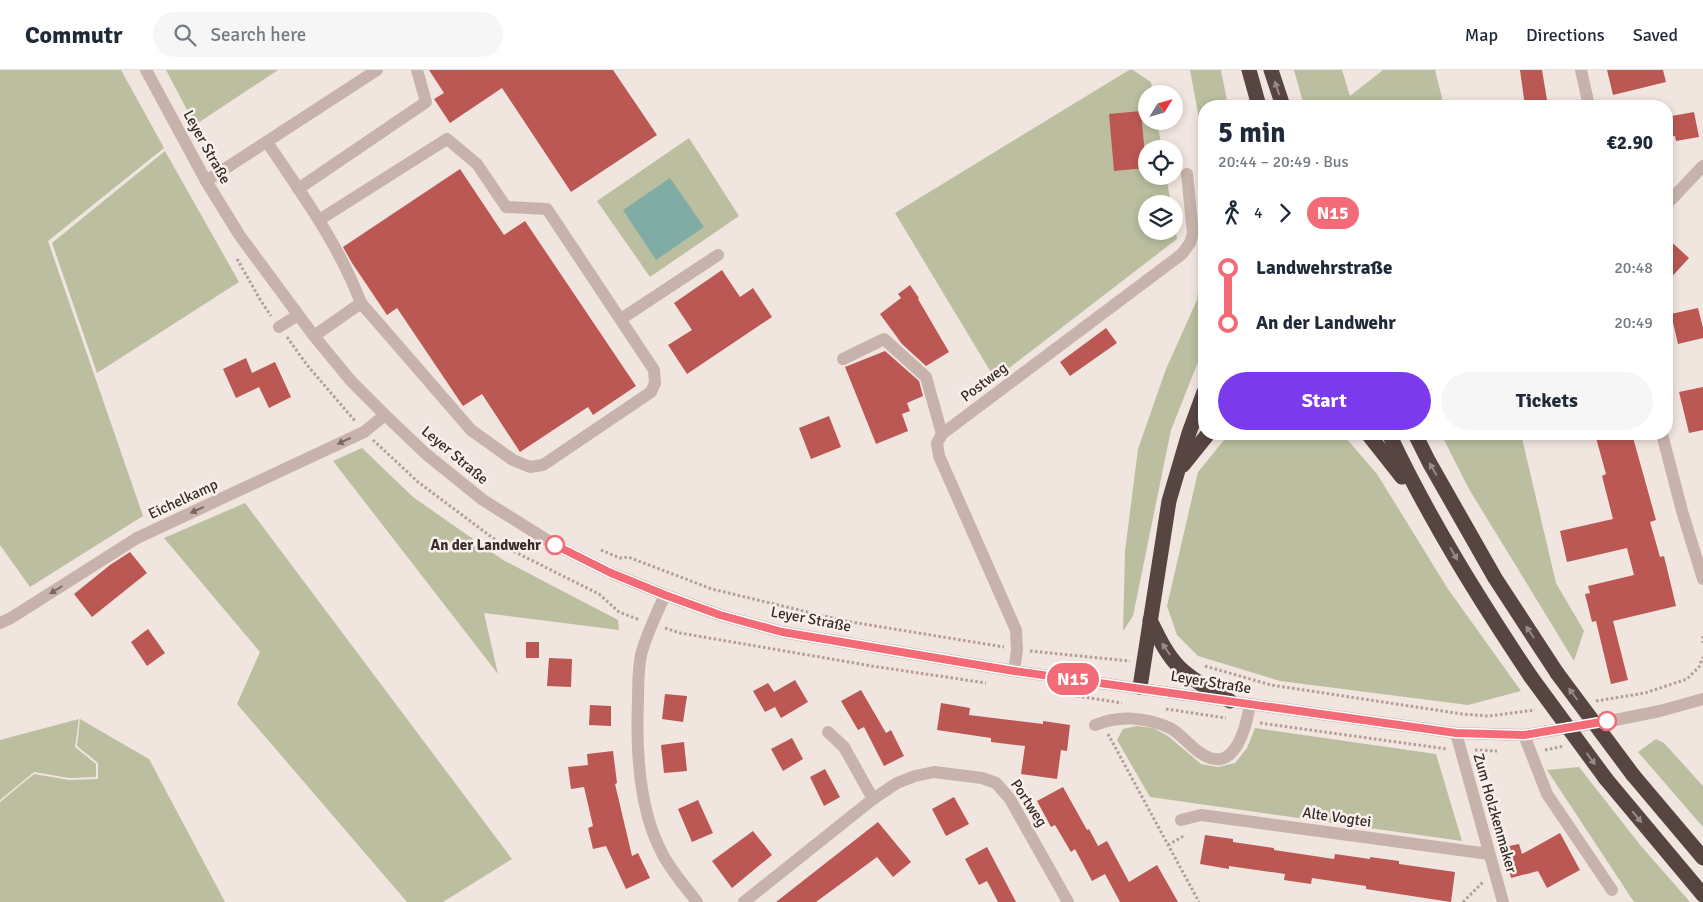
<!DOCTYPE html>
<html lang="en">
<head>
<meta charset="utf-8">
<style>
  :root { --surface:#fff; --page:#f6f6f7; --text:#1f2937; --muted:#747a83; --line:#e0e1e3; --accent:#7c3aed }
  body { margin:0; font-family:Signika,sans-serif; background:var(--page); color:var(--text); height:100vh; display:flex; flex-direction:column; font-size:19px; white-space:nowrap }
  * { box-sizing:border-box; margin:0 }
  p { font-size:16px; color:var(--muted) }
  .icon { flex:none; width:28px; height:28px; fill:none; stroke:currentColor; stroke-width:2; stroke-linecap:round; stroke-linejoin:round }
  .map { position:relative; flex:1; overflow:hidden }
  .side { position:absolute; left:1198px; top:30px; width:475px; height:340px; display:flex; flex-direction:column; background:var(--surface); border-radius:20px; box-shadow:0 2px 8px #0003 }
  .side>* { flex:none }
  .badge { padding:0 10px; border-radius:16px; font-size:18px; line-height:32px }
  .needle { width:32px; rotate:53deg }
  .fabs { position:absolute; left:1138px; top:15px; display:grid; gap:10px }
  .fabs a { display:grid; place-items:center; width:45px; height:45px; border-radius:50%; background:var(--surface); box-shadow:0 2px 8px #0003; font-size:25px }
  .map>.badge { position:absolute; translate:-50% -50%; box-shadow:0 0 0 2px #fff }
  .legs { display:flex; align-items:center; gap:8px; height:55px; padding:0 20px; font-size:16px }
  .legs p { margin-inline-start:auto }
  .overview { display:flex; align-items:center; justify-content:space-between; height:85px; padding:0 20px }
  h1 { font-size:28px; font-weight:700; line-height:38px }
  .primary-button { display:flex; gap:10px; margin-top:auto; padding:10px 20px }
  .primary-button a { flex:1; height:58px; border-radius:30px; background:var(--accent); color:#fff; font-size:20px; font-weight:700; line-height:58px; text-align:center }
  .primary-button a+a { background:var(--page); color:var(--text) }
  ul { padding:0 20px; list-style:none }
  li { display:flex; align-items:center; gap:18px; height:55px; font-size:19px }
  li i { display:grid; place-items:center; width:8px; height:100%; margin:0 6px; background:currentColor }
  li i::after { content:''; width:12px; height:12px; margin:-6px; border:4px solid; border-radius:50%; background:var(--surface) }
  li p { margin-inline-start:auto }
  li:first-child i { background:linear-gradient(#0000 50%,currentColor 0) }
  li:last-child i { background:linear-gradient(currentColor 50%,#0000 0) }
  header { display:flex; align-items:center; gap:30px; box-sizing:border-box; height:70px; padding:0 25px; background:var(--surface); border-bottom:1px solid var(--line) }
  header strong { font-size:24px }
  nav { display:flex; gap:28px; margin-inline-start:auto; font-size:18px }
  .search { width:350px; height:45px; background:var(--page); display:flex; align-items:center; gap:12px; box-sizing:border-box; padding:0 18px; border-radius:28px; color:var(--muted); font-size:19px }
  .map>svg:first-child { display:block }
  .green { fill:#bbbfa0 }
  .water { fill:#81aca5 }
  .building { fill:#bb5853 }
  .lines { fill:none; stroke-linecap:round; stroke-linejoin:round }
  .path { stroke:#b49d96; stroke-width:3; stroke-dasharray:2.5 2.5; stroke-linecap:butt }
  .minor { stroke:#c8b3ac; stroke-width:12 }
  .highway { stroke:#574542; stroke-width:15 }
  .highway-bridge { stroke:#574542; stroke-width:15 }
  .oneway { fill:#988986 }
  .oneway2 { fill:#786964 }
  .line-1-casing { stroke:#fff; stroke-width:11 }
  .line-1 { stroke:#f46b78; stroke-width:8 }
  .stop-1-dot { fill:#fff; stroke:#f46b78; stroke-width:2.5 }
  .labels { text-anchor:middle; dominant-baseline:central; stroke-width:5; stroke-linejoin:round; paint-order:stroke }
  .street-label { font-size:15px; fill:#372c2a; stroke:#f9f0ec }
  .stop-label { font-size:15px; font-weight:bold; fill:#372c2a; stroke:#f9f0ec; text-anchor:end }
</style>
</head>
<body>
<header>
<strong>Commutr</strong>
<div class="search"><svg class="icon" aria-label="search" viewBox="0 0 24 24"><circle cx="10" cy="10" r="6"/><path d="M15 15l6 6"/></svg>Search here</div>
<nav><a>Map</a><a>Directions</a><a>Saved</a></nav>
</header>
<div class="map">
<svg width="1703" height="832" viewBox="0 0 1703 832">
  <rect width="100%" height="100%" fill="#f1e5df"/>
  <g class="green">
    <polygon points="0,0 121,0 164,78 48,171 143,446 30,517 0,475"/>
    <polygon points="166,0 278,0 195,55"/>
    <polygon points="1129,0 1133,0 1151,12 1153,24 1146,24 1146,51 1157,51 1162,79 1146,79 1146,106 1166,106 1171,134 1146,134 1146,161 1174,161 1174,151 1177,169 995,309 895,143"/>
    <polygon points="1190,0 1221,0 1228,36 1204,36 1204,89 1199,49"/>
    <polygon points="1294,0 1342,0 1350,26 1383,0 1435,0 1444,36 1304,36"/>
    <polygon points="689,68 739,146 650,207 597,131"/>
    <polygon points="165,81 239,212 97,303 52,173"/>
    <polygon points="1204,177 1204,277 1171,360 1133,546 1123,561 1125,481 1138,379 1166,299 1197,230"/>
    <polygon points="1229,364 1340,364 1345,367 1377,404 1448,519 1521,621 1468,635 1280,611 1198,586 1177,565 1167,536 1198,402"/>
    <polygon points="1441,364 1521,364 1556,513 1584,561 1574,591 1469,419"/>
    <polygon points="362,378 413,427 503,490 618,550 619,560 484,543 498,604 333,391"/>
    <polygon points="245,433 512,789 443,832 407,832 237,634 260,582 164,468"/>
    <polygon points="79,649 75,677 96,694 96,707 69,708 34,702 0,730 0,670"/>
    <polygon points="80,649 149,689 225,832 0,832 0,732 34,704 69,710 98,709 98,693 77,676"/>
    <polygon points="1137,656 1153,658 1168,666 1201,694 1218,697 1235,693 1247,678 1255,658 1436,684 1462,771 1150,727 1117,670 1123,659"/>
    <polygon points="1656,669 1664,673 1703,716 1703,757 1638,682"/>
    <polygon points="1579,697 1641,776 1690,832 1634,832 1547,700"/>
  </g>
  <polygon class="water" points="670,108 704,157 656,190 623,140"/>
  <g class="building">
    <polygon points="429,0 613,0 657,65 571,122 502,18 450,53 434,29 444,23"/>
    <polygon points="1520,0 1542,0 1548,36 1525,36"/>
    <polygon points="1607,0 1663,0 1666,12 1613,25"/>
    <polygon points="1141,41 1146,98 1114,101 1109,44"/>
    <polygon points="1694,42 1699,67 1676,71 1675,66 1666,67 1666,47"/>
    <polygon points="460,99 504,165 525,151 636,316 593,345 588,337 520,382 482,324 463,336 397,238 387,245 352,193 343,177"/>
    <polygon points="1666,167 1689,188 1666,213"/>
    <polygon points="722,200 740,227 753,218 772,247 687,304 668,275 692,260 674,233"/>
    <polygon points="910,215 919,228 918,229 949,282 926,296 902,274 880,244 901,228 898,224"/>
    <polygon points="1698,238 1703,258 1703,268 1678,274 1671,244"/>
    <polygon points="1106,258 1117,273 1070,306 1060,292"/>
    <polygon points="885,281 919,311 923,326 907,333 910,341 902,344 908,361 876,374 845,297"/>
    <polygon points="246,288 252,303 275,292 291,327 269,338 259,317 236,328 223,299"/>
    <polygon points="1703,317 1703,360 1689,363 1679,322"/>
    <polygon points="829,346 841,377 811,389 799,358"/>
    <polygon points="1595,364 1632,364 1656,450 1650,452 1660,487 1664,486 1676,536 1613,551 1628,610 1611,614 1596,551 1592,552 1585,524 1590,523 1588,516 1634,505 1627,478 1567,492 1560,461 1613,449 1602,406 1606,404"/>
    <polygon points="130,482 147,503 92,547 74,524 110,495"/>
    <polygon points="148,559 165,583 147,596 131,572"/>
    <rect x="526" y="572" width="13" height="16"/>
    <polygon points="549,588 572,589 571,617 547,616"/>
    <polygon points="795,610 808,632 781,648 775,637 765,642 753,621 768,613 774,622"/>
    <polygon points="861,620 886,663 891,660 904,686 884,696 864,657 858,660 841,631"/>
    <polygon points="665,624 687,626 683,652 662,649"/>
    <polygon points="941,633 970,638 969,645 1043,654 1043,651 1070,655 1067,681 1061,680 1057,709 1021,704 1025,676 991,672 991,668 937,660"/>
    <polygon points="590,635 611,636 611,656 589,655"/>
    <polygon points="792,668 803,689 783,701 771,679"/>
    <polygon points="684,672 687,701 664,703 661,675"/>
    <polygon points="613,681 617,713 615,714 632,786 638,783 650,808 626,819 606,776 593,779 588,758 593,756 584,717 571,719 568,697 588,695 587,684"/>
    <polygon points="825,699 840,727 824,736 810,707"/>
    <polygon points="1063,717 1087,760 1089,759 1098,776 1107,771 1129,812 1157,795 1178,832 1120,832 1105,804 1092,811 1075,779 1071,782 1055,755 1051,757 1037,731"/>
    <polygon points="954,727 969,754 946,766 932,739"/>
    <polygon points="698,730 713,763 692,772 678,739"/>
    <polygon points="878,752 911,792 893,807 877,787 816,832 776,832"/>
    <polygon points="753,761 772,785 732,818 712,791"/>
    <polygon points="1560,763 1580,800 1547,818 1538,801 1511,808 1504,777 1519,774 1522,784"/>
    <polygon points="1205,765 1233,769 1233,772 1274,778 1274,780 1334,789 1335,784 1370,789 1370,787 1399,791 1399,794 1455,802 1451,832 1366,819 1366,816 1312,808 1311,814 1284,810 1285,804 1229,796 1229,799 1200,794"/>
    <polygon points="987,777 1016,832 998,832 987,811 979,815 965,789"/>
  </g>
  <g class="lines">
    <g class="path">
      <polyline points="237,189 261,231 271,246"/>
      <polyline points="287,267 307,295 355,351"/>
      <polyline points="373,370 418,412 505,477 599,524 619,542 640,550"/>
      <polyline points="601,480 620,488 628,487 712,519 845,551 1004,577"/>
      <polyline points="665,558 680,563 872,596 986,613"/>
      <polyline points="1703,566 1703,573"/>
      <polyline points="1030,581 1130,591"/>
      <polyline points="1205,596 1271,615 1462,644 1489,646 1535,640"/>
      <polyline points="1077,626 1122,633"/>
      <polyline points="1596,631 1645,623 1687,609 1699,597 1703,587"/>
      <polyline points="1166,639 1226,648"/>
      <polyline points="1260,653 1447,679"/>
      <polyline points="1108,664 1199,832"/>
      <polyline points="1475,680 1497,681"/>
      <polyline points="1545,680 1564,676"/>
      <polyline points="1168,775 1182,767 1182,763"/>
      <polyline points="1463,832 1483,812"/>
    </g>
    <g class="minor">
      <polyline points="146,0 206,111 240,166 314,266 351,311 385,345 426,384 483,430 555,475 611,503 665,525 720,545 782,562 1014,601 1456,663 1524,665 1615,650 1660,641 1703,629"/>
      <polyline points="1581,0 1589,36"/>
      <path d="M267 72C302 124 339 175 361 233L471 360 513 390 530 397 543 395 651 322 655 313 654 300 547 139 506 137 477 94 447 69 319 150"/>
      <polyline points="206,111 377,0"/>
      <polyline points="298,119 426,32 417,0"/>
      <polyline points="1666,135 1703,96"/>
      <polyline points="621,249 718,185"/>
      <polyline points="279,257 298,245"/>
      <polyline points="314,266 361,233"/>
      <polyline points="843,289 884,269 926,307 942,364"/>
      <polyline points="1662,364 1682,441 1703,509"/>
      <path d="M665 525C656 545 646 565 641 585 638 600 638 616 638 631 636 679 639 740 662 783 671 801 685 816 697 832"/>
      <polyline points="0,553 11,548 137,468 364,362 385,345"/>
      <polyline points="1014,601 1017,580 1016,560 939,386 937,373 942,364 1182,184 1190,173 1193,163 1187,104"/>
      <path d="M1095 655C1119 645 1146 647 1170 658 1181 664 1189 675 1199 682 1234 708 1246 658 1250 634"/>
      <polyline points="828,662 844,677 873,729"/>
      <polyline points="1456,663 1503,832"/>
      <polyline points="1524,665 1547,724 1612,820"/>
      <polyline points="1181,750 1201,745 1489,784"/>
      <polyline points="744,832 873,729 897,713 915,706 934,702 982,708 996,713 1010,729 1068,832"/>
    </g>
    <g class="highway">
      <polyline points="1249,0 1259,36"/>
      <polyline points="1271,0 1283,36"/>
      <polyline points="1368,364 1402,407"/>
      <path d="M1389 364C1429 449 1479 529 1531 607"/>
      <polyline points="1415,364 1429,392 1495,508 1557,603"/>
      <polyline points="1183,395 1208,364"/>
      <path d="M1150 550C1158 566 1166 584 1179 597 1193 611 1213 621 1230 631"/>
      <polyline points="1140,617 1169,431 1189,363 1204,322"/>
      <polyline points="1633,705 1703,788"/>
      <polyline points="1606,709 1703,825"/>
    </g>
    <g class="highway-bridge">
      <polyline points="1557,603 1633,705"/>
      <polyline points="1531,607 1606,709"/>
    </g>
  </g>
  <defs><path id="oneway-solid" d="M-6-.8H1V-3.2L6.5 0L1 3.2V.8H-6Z" transform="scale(1.25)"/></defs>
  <g class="oneway">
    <use href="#oneway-solid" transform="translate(1277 18) rotate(-108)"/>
    <use href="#oneway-solid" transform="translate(1433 399) rotate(-120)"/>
    <use href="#oneway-solid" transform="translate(1454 484) rotate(60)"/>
    <use href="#oneway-solid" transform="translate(1530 562) rotate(-124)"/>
    <use href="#oneway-solid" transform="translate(1166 579) rotate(-124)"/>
    <use href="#oneway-solid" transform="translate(1573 624) rotate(-127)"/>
    <use href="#oneway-solid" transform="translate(1591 689) rotate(54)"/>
    <use href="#oneway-solid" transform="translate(1637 747) rotate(51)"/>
  </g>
  <g class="oneway2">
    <use href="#oneway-solid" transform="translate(344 371) rotate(155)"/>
    <use href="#oneway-solid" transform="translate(197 440) rotate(155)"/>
    <use href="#oneway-solid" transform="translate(56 520) rotate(148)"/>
  </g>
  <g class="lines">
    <g class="line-1-casing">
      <polyline id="line-1" points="555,475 611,503 665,525 720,545 782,562 1014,601 1456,663 1524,665 1607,651"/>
    </g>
    <use href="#line-1" class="line-1"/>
  </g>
  <g class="stop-1-dot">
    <circle cx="555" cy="475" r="9"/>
    <circle cx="1607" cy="651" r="9"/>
  </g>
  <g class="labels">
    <g class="street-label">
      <text transform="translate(207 77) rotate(61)">Leyer Straße</text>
      <text transform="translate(984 312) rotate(-37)">Postweg</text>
      <text transform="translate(455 385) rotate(40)">Leyer Straße</text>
      <text transform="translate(183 429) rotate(-25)">Eichelkamp</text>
      <text transform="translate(811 549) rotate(11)">Leyer Straße</text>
      <text transform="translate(1211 612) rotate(9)">Leyer Straße</text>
      <text transform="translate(1029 733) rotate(57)">Portweg</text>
      <text transform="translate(1495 743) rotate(74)">Zum Holzkenmaker</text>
      <text transform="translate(1337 747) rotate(8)">Alte Vogtei</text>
    </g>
    <g class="stop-label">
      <text x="541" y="475">An der Landwehr</text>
    </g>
  </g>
</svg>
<div class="fabs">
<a><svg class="needle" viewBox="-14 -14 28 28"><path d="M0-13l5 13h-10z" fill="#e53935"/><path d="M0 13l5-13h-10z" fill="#747a83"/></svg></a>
<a><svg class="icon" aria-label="locate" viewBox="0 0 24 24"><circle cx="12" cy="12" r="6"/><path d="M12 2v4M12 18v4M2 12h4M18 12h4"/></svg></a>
<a><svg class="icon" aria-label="layers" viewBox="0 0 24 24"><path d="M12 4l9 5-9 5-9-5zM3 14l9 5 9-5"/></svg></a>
</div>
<b class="badge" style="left:1073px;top:609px;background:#f46b78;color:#fff">N15</b>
<section class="side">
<div class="overview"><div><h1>5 min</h1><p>20:44 – 20:49 · Bus</p></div><b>€2.90</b></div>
<div class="legs"><svg class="icon" aria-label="walk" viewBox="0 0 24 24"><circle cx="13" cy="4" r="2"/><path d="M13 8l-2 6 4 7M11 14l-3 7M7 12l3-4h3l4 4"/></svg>4<svg class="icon" aria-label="forward" viewBox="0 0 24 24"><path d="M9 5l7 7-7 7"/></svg><b class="badge" style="background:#f46b78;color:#fff">N15</b></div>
<ul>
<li><i style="color:#f46b78"></i><b>Landwehrstraße</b><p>20:48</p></li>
<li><i style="color:#f46b78"></i><b>An der Landwehr</b><p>20:49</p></li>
</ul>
<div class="primary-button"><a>Start</a><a>Tickets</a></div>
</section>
</div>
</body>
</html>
